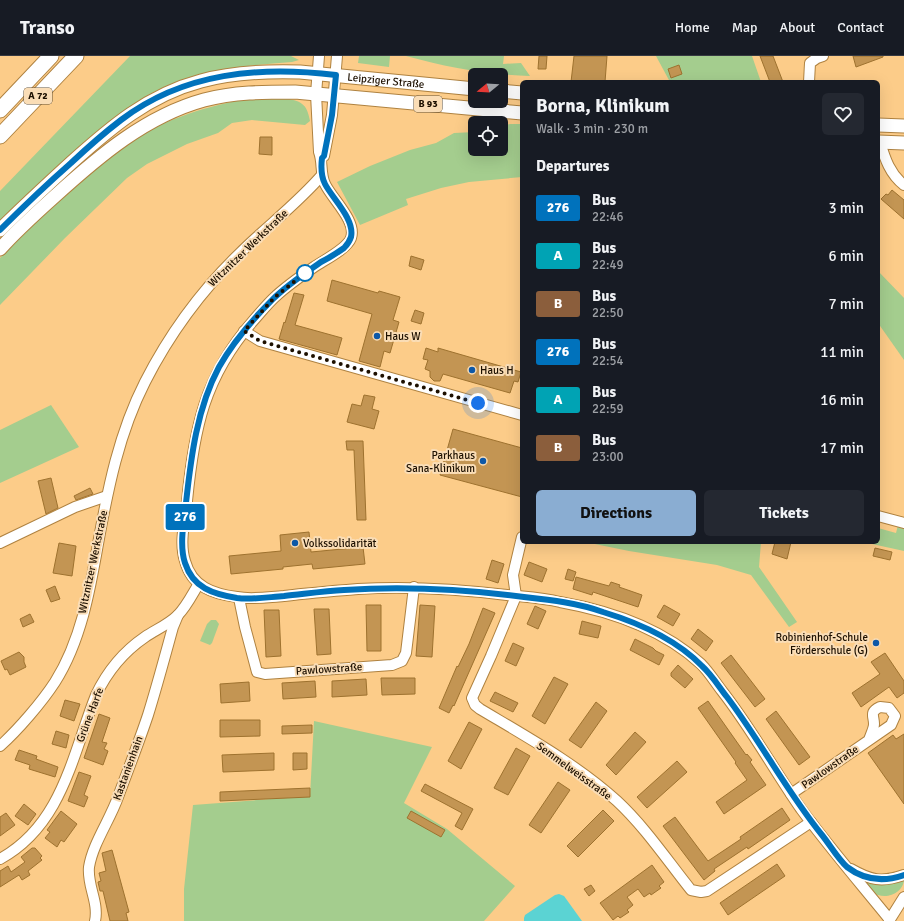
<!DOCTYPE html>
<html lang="en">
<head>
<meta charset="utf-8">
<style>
  :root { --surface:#171b24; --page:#242831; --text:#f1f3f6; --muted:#9ea1a6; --line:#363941; --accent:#8aadd2 }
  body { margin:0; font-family:Signika,sans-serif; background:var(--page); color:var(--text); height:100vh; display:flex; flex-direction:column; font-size:15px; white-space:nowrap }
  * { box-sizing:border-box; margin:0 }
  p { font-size:13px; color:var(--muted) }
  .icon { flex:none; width:22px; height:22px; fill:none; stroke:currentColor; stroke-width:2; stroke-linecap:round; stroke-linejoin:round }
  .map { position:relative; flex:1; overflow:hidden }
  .details { position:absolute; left:520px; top:24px; width:360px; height:464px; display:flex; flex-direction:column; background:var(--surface); border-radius:6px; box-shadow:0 4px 16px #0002 }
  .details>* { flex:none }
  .badge { padding:0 8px; border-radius:3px; font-size:14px; line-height:26px }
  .needle { width:26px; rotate:252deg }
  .controls { position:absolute; left:468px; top:12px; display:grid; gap:8px }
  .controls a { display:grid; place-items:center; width:40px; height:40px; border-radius:6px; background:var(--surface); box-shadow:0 4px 16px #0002; font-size:20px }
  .you { position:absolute; width:20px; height:20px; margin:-10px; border:3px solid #fff; border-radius:50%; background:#1a73e8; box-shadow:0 0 0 6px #1a73e833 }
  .map>.badge { position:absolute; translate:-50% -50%; box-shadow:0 0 0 2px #fff }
  h2 { padding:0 16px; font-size:15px; line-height:36px }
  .round { display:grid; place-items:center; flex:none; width:42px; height:42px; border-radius:6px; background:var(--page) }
  .headline { display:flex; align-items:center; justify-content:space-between; height:68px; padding:0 16px }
  h1 { font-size:19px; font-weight:700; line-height:30px }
  .primary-button { display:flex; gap:8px; margin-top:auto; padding:8px 16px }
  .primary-button a { flex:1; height:46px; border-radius:6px; background:var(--accent); color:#111; font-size:16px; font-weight:700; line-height:46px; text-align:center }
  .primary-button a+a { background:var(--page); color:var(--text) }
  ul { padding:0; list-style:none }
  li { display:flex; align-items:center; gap:12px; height:48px; padding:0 16px }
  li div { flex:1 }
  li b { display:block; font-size:15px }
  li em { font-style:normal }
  li .badge { min-width:44px; font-weight:700; text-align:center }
  header { display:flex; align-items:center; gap:24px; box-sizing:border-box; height:56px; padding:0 20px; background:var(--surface); border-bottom:1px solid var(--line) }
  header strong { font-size:19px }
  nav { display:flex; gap:22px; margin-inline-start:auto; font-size:14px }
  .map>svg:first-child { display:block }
  .green { fill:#a4cd8e }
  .water { fill:#5bd3d3 }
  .building { fill:#c39553; stroke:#9e722f }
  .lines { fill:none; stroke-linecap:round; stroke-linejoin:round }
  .minor-casing { stroke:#af8240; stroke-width:12 }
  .major-casing { stroke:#af8240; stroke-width:15 }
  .highway-casing { stroke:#af8240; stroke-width:17 }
  .minor { stroke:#fff; stroke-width:10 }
  .major { stroke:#fff; stroke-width:13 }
  .highway { stroke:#fff; stroke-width:15 }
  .line-casing { stroke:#fff; stroke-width:9 }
  .line { stroke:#0072bc; stroke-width:6 }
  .walk { stroke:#1d1000; stroke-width:4; stroke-dasharray:0 7.2 }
  .stop-dot { fill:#fff; stroke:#0072bc; stroke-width:2 }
  .poi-dot { fill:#0d58a7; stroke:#faddb6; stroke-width:1.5 }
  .labels { text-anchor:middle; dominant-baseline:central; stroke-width:4; stroke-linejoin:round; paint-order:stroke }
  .shield { fill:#faddb6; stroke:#5f4e37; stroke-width:1 }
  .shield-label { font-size:10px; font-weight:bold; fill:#1d1000 }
  .street-label { font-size:11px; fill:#1d1000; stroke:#faddb6 }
  .poi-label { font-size:11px; fill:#1d1000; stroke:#faddb6; text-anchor:start }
</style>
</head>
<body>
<header>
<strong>Transo</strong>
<nav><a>Home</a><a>Map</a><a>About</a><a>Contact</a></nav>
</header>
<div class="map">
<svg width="904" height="865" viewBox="0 0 904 865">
  <rect width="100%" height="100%" fill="#fccc89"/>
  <g class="green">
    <path d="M130 0H291L299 4 292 6C248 9 202 13 162 32 132 46 108 68 83 89 55 114 28 140 0 165V135Z"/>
    <polygon points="359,0 390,0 389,11 358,7"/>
    <path d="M406 0H504L503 8 521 7 530 20C488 19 446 11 406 0Z"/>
    <polygon points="656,0 752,0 761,26 670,26"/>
    <path d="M283 42C301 45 307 47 310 65L305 69 252 64 232 67 218 77 187 88 147 108 127 122 65 182 0 249V202C21 179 44 157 67 136 86 119 105 102 126 88 160 65 201 52 241 44 255 42 270 43 283 42Z"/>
    <polygon points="510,68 522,68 522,121 469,126 441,132 406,143 408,149 360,169 337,126 370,110 410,94 436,87 454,77 475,76 475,93 501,93 501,70"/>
    <polygon points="878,215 904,242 904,304 878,267"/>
    <polygon points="51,349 79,391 0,427 0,374"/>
    <polygon points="898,469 904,471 904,495 863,486 878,486 878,472 896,477"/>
    <polygon points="585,486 761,486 759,511 797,566 789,571 751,519 717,509 629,495"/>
    <polygon points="211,564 216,564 219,568 212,587 210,589 200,585 207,568"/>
    <polygon points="314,665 432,691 404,747 447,773 515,830 484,865 184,865 184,833 193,749 310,740"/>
    <path d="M904 823C904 835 890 843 878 839 874 838 871 835 868 832 865 829 864 828 864 824Z"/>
  </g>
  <polygon class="water" points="559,838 564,840 582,865 524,865 524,862 525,859 555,839"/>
  <g class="building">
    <polygon points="539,0 547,0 546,13 538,13"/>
    <polygon points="574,0 607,0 605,26 571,26"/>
    <polygon points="760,0 773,0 783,26 770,26"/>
    <polygon points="853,0 883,0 883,1 856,11"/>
    <polygon points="679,9 682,18 671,22 668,13"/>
    <polygon points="260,81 272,81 272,99 259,98"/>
    <polygon points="892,134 904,144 904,163 881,143 886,138 888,139"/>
    <polygon points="411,200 424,204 421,214 409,210"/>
    <polygon points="332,224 378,237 379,235 400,241 393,264 399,266 390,297 384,295 380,311 359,305 372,258 327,245"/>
    <polygon points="294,237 304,239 295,269 342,282 337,299 279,283 284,266 285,267"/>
    <polygon points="415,254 424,257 421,268 411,265"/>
    <polygon points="426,292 438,296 438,292 521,316 518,326 514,325 510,337 443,318 440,325 434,325 430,321 430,315 425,313 428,304 423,303"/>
    <polygon points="364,339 375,341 372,353 379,355 374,373 347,366 352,348 361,350"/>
    <polygon points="453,373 522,392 522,441 440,419"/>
    <polygon points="346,385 363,385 366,464 357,464 354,394 347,394"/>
    <polygon points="51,422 58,452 46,458 38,425"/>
    <polygon points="90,432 93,438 76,444 74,440"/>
    <polygon points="309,476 311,496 363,491 365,508 313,513 312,508 283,511 283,513 231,518 229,500 281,495 280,479"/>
    <polygon points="775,486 791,486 787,503 772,498"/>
    <polygon points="59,487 76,490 72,520 53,517"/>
    <polygon points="875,492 892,496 890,504 873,500"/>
    <polygon points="492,504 504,508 498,527 486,523"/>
    <polygon points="529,506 547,513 542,526 524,519"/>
    <polygon points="568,513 576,516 573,525 565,523"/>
    <polygon points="576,521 609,530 611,526 620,529 619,531 642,539 638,551 593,536 592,539 573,533"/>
    <polygon points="55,530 60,543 51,546 46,534"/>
    <polygon points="366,549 381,549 381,595 367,595"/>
    <polygon points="420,549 435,550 432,601 416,600"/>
    <polygon points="664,549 680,558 673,570 657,561"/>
    <polygon points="535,550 546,555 538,573 527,568"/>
    <polygon points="483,552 495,557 454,650 453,649 449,657 439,652 457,610 458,611 469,588"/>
    <polygon points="314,553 329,553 331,598 317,599"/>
    <polygon points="264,554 279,554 281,600 266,601"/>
    <polygon points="30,558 34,566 23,571 20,563"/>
    <polygon points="582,565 601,570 598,582 579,578"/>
    <polygon points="698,573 713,585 706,595 691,583"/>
    <polygon points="635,583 653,592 656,595 664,599 659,609 630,594"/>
    <polygon points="513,587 524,592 516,610 505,605"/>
    <polygon points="19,596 24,601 24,606 26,611 10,619 7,613 5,614 1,605"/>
    <polygon points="885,597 904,625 904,637 897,642 889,631 861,651 852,637 880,618 871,606"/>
    <polygon points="731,599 765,643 755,651 721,607"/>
    <polygon points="678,609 693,623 685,632 671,620 671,617"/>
    <polygon points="554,621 568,628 545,668 532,660"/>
    <polygon points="381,622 415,622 415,638 382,639"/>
    <polygon points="366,623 367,639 332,641 332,625"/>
    <polygon points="315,625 316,641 283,643 282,627"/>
    <polygon points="249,626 250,645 221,647 220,628"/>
    <polygon points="495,636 518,647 513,656 490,645"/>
    <polygon points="65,644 80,648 74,665 60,660"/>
    <polygon points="708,645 746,699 747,698 752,704 750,706 766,729 724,758 716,746 747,724 735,707 736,706 698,652"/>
    <polygon points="596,646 607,655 581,692 569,684"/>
    <polygon points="776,655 810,701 799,709 766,663"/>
    <polygon points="99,658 110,662 102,686 107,687 104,693 108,695 103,709 84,702"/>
    <polygon points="220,664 260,664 260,680 220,681"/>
    <polygon points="469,666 482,673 461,713 448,705"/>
    <polygon points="312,669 312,677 282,678 282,670"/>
    <polygon points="56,675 69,679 66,692 52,688"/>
    <polygon points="635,676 646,686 616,719 606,709"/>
    <polygon points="904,678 904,748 868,697 893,679 896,683"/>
    <polygon points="516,692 530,700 508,739 494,732"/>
    <polygon points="19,694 37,700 36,703 58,711 55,721 29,713 30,709 15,704"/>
    <polygon points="274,697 274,714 223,716 222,699"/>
    <polygon points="293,697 307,697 307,713 293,714"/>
    <polygon points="677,705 687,716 647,752 637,741"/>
    <polygon points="79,716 91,720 84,739 88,741 84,751 68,745"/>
    <polygon points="558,726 570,734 541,777 529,769"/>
    <polygon points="425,728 473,753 462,774 455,770 462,757 421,735"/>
    <polygon points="310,732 310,741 220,745 220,736"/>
    <polygon points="24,748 36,758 28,769 15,760"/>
    <polygon points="782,752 790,764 748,793 747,791 714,813 715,815 704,824 663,770 675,761 708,805 741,783 740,781"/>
    <polygon points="603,754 614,765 578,801 567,790"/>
    <polygon points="61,755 77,768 64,786 61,784 57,791 45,782 50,776 47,774"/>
    <polygon points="411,755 445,774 441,781 407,762"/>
    <polygon points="6,757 15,769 0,780 0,761"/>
    <polygon points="32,792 35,792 42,800 40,802 42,804 28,815 30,819 22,824 19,819 0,831 0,815 8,810 11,816 25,806 21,801"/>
    <polygon points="112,794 129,856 126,857 128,865 110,865 103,835 100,835 98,826 101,825 99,817 106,815 102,797"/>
    <polygon points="777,808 785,820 728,859 720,847"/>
    <polygon points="652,809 664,826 659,830 661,832 651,839 650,837 644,841 638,833 627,841 633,849 627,854 629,856 620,862 618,860 613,864 600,847"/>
    <polygon points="591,829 595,835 589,840 584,833"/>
  </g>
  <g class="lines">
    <g class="minor-casing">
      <g id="minor">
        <path d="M319 0 316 38 319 96C323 106 320 118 325 128 332 143 357 165 351 182 347 193 324 204 314 211 301 220 288 229 276 240 268 247 261 256 253 265 204 321 194 373 187 445 185 464 179 487 185 505 192 531 213 538 237 541 252 544 268 541 284 540 309 537 333 535 358 533 408 530 457 533 507 539 525 541 543 542 560 546 611 555 663 573 701 608 709 616 715 626 722 635 751 672 774 714 801 753 829 791 860 827 890 864"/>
        <polyline points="809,26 810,7 817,2 823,0"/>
        <path d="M880 86C885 103 890 118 904 129"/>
        <polyline points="322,101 324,100 332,59 337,0"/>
        <polyline points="244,275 260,285 522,359"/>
        <polyline points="878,460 904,467"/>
        <path d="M522 481 513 519 516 540 491 600 472 642 475 649 480 653C527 681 576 708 617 745 645 771 667 804 691 834L701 836 707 835 811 766"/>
        <polyline points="0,487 75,451 107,440"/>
        <polyline points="239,542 245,571 257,616 265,618 392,609 402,605 406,597 414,531"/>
        <path d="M0 690C18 674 42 646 55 626 81 585 90 534 98 488 108 432 119 377 145 326 169 279 201 235 239 198 266 171 297 148 322 119"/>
        <path d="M791 738 891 669 895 660 889 652 880 651C869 656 874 660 874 668 874 673 870 680 869 684"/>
        <path d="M0 803C62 769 72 700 96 639 107 616 123 596 145 581 155 574 168 569 178 559 186 551 192 539 198 529"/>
        <path d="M851 813C870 824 882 827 904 819"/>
        <path d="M95 865C99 846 87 830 89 811 93 787 110 764 118 741 128 714 139 686 148 659 157 630 165 600 173 571L178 559"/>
        <polyline points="889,865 904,841"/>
      </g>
    </g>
    <g class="major-casing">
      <g id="major">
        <polyline points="501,35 522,37"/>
        <polyline points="878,69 904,70"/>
        <polyline points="878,86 904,87"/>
        <path id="s1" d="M0 174C23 151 47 129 71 107 110 72 148 39 201 25 233 16 267 15 300 16L475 33"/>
        <path d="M0 193C17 174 36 157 55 140 99 100 146 60 204 44 234 36 264 36 295 36L522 57"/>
      </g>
    </g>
    <g class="highway-casing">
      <g id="highway">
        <polyline points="0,54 51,0"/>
        <polyline points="0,80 76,0"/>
      </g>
    </g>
    <use href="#minor" class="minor"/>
    <use href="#major" class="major"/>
    <use href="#highway" class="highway"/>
  </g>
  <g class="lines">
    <g class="line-casing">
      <path id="line" d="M0 174C23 151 46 129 71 107 87 92 104 77 121 64 184 16 260 10 336 19L332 59 324 100 322 102C321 110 321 120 325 128 332 142 355 163 351 181 350 184 347 189 344 192 337 197 329 202 321 206 305 217 287 229 273 243 253 263 233 286 219 311 197 352 191 401 186 447 184 465 179 489 185 507 193 532 213 538 237 542 252 544 269 541 284 540 304 538 324 535 344 534 406 530 463 533 524 541 551 544 578 547 603 556 639 567 676 583 702 610 712 619 719 631 727 641 761 686 787 736 822 779 830 789 838 803 847 811 864 824 884 826 904 819"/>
    </g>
    <use href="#line" class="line"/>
    <polyline class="walk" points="305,217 275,241 244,275 260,285 478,347"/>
  </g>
  <circle class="stop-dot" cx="305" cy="217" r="8"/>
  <g class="poi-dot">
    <circle cx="377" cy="280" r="4"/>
    <circle cx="472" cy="314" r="4"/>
    <circle cx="483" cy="405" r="4"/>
    <circle cx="295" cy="487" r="4"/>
    <circle cx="876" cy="587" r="4"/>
  </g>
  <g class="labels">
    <g class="shield">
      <rect x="24" y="32" width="28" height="16" rx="3"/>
      <rect x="414" y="40" width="28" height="16" rx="3"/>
    </g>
    <g class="shield-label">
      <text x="38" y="40">A 72</text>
      <text x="428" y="48">B 93</text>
    </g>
    <g class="street-label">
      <text stroke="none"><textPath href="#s1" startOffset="439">Leipziger Straße</textPath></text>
      <text transform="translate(248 192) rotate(-44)">Witznitzer Werkstraße</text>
      <text transform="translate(93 506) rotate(-78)">Witznitzer Werkstraße</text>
      <text transform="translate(329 613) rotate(-4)">Pawlowstraße</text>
      <text transform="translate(90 659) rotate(-69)">Grüne Harfe</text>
      <text transform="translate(830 711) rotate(-35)">Pawlowstraße</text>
      <text transform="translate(128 712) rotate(-70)">Kastanienhain</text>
      <text transform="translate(574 715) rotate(36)">Semmelweisstraße</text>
    </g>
    <g class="poi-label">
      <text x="385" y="280">Haus W</text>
      <text x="480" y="314">Haus H</text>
      <text x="475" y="399" text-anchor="end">Parkhaus<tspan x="475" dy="13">Sana-Klinikum</tspan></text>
      <text x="303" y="487">Volkssolidarität</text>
      <text x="868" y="581" text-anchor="end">Robinienhof-Schule<tspan x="868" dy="13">Förderschule (G)</tspan></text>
    </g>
  </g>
</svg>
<div class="controls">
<a><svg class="needle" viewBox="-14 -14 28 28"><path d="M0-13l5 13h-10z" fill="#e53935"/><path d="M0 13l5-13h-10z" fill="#9ea1a6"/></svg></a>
<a><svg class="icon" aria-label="locate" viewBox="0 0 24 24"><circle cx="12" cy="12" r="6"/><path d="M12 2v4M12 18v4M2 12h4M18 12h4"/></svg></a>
</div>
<div class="you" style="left:478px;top:347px"></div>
<b class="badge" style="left:185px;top:461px;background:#0072bc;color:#fff">276</b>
<section class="details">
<div class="headline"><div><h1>Borna, Klinikum</h1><p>Walk · 3 min · 230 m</p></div><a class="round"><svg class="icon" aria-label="heart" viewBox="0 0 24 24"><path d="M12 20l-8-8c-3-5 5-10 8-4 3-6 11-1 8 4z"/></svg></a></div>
<h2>Departures</h2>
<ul>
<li><span class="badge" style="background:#0072bc;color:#fff">276</span><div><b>Bus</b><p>22:46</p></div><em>3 min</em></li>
<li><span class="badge" style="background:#00a3b4;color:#fff">A</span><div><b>Bus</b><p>22:49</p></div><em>6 min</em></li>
<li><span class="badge" style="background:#8b5e3c;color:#fff">B</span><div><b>Bus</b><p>22:50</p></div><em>7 min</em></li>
<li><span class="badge" style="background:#0072bc;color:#fff">276</span><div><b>Bus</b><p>22:54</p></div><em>11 min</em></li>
<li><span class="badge" style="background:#00a3b4;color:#fff">A</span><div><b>Bus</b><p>22:59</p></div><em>16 min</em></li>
<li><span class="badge" style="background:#8b5e3c;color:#fff">B</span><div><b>Bus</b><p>23:00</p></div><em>17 min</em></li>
</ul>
<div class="primary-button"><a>Directions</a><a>Tickets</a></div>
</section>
</div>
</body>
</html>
